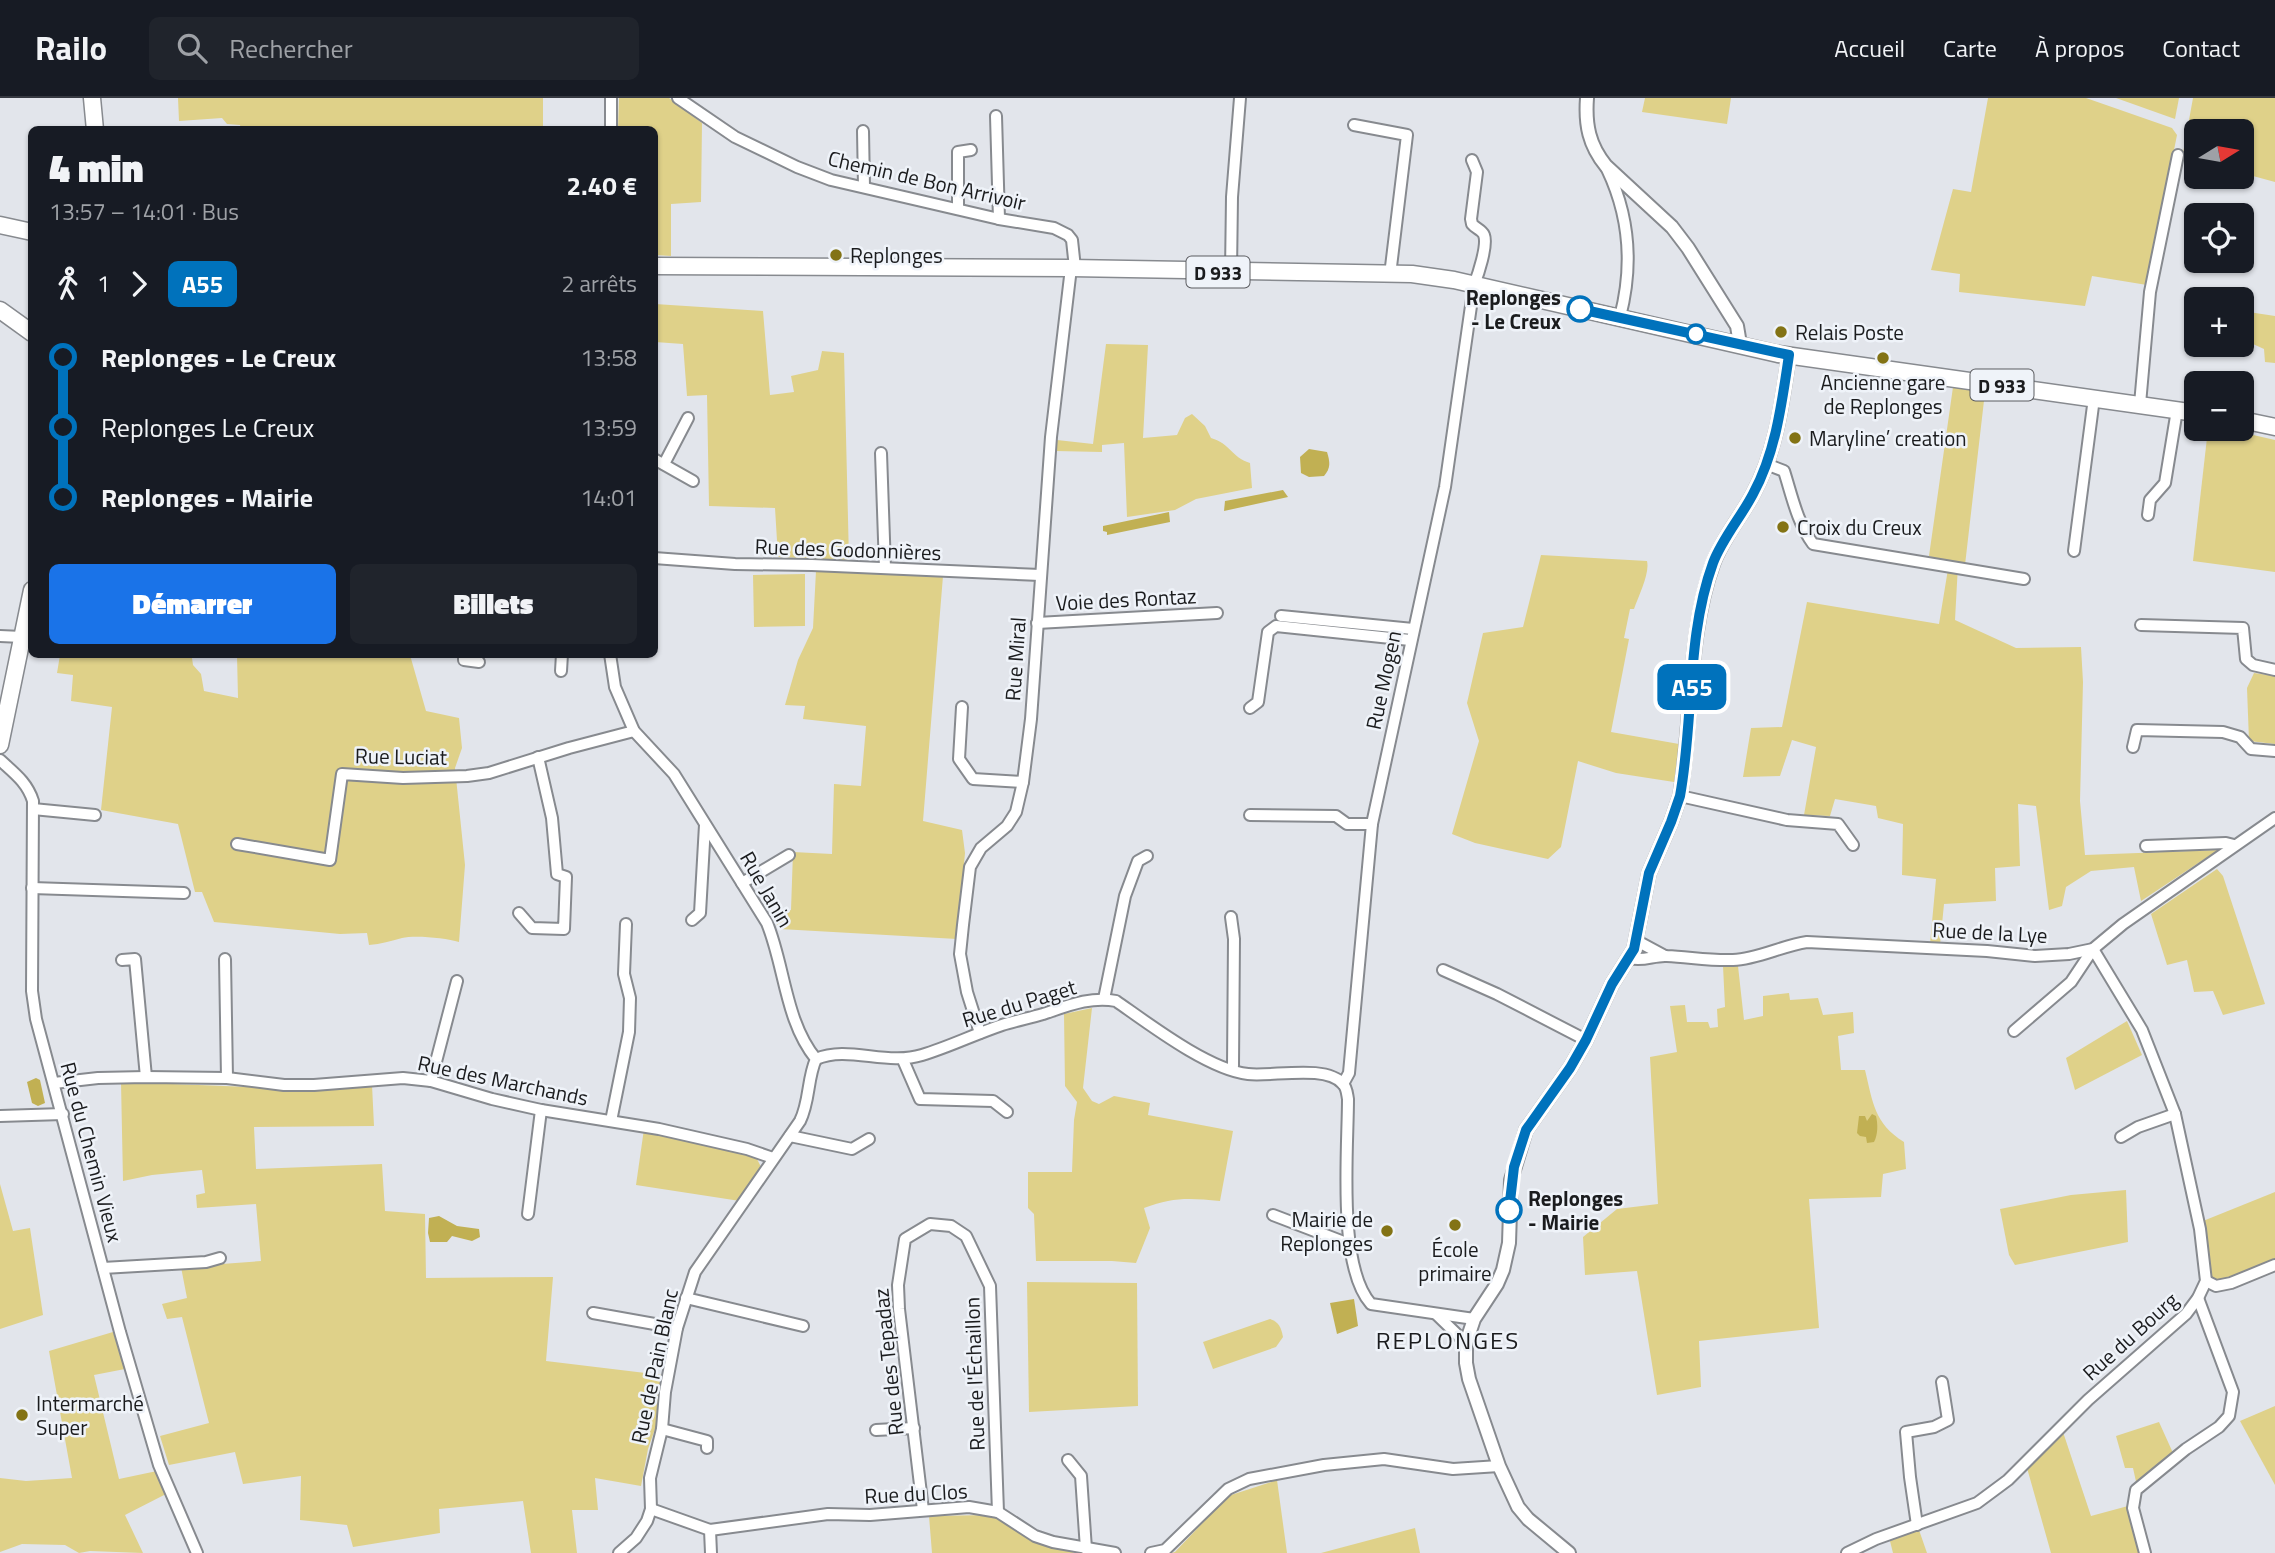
<!DOCTYPE html>
<html lang="fr">
<head>
<meta charset="utf-8">
<style>
  :root { --surface:#171b24; --page:#20242c; --text:#f1f3f6; --muted:#9ea1a6; --line:#363941; --accent:#1a73e8 }
  body { margin:0; font-family:"Titillium Web",sans-serif; background:var(--page); color:var(--text); height:100vh; display:flex; flex-direction:column; font-size:26px; white-space:nowrap }
  * { box-sizing:border-box; margin:0 }
  p { font-size:23px; color:var(--muted) }
  .icon { flex:none; width:38px; height:38px; fill:none; stroke:currentColor; stroke-width:2; stroke-linecap:round; stroke-linejoin:round }
  .map { position:relative; flex:1; overflow:hidden }
  .sheet { position:absolute; left:28px; top:28px; width:630px; height:532px; display:flex; flex-direction:column; background:var(--surface); border-radius:10px; box-shadow:0 2px 5px #0004 }
  .sheet>* { flex:none }
  .badge { padding:0 14px; border-radius:10px; font-size:24px; line-height:46px }
  .needle { width:46px; rotate:79deg }
  .controls { position:absolute; left:2184px; top:21px; display:grid; gap:14px }
  .controls a { display:grid; place-items:center; width:70px; height:70px; border-radius:10px; background:var(--surface); box-shadow:0 2px 5px #0004; font-size:35px }
  .map>.badge { position:absolute; translate:-50% -50%; box-shadow:0 0 0 4px #fff }
  .legs { display:flex; align-items:center; gap:10px; height:77px; padding:0 21px; font-size:23px }
  .legs p { margin-inline-start:auto }
  .head { display:flex; align-items:center; justify-content:space-between; height:119px; padding:0 21px }
  h1 { font-size:38px; font-weight:800; line-height:52px }
  .primary-button { display:flex; gap:14px; margin-top:auto; padding:14px 21px }
  .primary-button a { flex:1; height:80px; border-radius:10px; background:var(--accent); color:#fff; font-size:28px; font-weight:800; line-height:80px; text-align:center }
  .primary-button a+a { background:var(--page); color:var(--text) }
  ul { padding:0 21px; list-style:none }
  li { display:flex; align-items:center; gap:24px; height:70px; font-size:26px }
  li i { display:grid; place-items:center; width:10px; height:100%; margin:0 9px; background:currentColor }
  li i::after { content:''; width:18px; height:18px; margin:-9px; border:5px solid; border-radius:50%; background:var(--surface) }
  li p { margin-inline-start:auto }
  li:first-child i { background:linear-gradient(#0000 50%,currentColor 0) }
  li:last-child i { background:linear-gradient(currentColor 50%,#0000 0) }
  header { display:flex; align-items:center; gap:42px; box-sizing:border-box; height:98px; padding:0 35px; background:var(--surface); border-bottom:2px solid var(--line) }
  header strong { font-size:33px }
  nav { display:flex; gap:38px; margin-inline-start:auto; font-size:24px }
  .search { width:490px; height:63px; background:var(--page); display:flex; align-items:center; gap:18px; box-sizing:border-box; padding:0 24px; border-radius:10px; color:var(--muted); font-size:26px }
  .map>svg:first-child { display:block }
  .green { fill:#dfd189 }
  .water { fill:#c1b053 }
  .lines { fill:none; stroke-linecap:round; stroke-linejoin:round }
  .minor-casing { stroke:#878a8f; stroke-width:14 }
  .tertiary-casing { stroke:#878a8f; stroke-width:16 }
  .primary-casing { stroke:#878a8f; stroke-width:19 }
  .minor { stroke:#fff; stroke-width:10 }
  .tertiary { stroke:#fff; stroke-width:12 }
  .primary { stroke:#fff; stroke-width:16 }
  .line-1-casing { stroke:#fff; stroke-width:16 }
  .line-1 { stroke:#0072bc; stroke-width:10 }
  .poi-dot { fill:#837315; stroke:#eff3f9; stroke-width:2.5 }
  .stop-1-dot { fill:#fff; stroke:#0072bc; stroke-width:3.5 }
  .labels { text-anchor:middle; dominant-baseline:central; stroke-width:5; stroke-linejoin:round; paint-order:stroke }
  .shield { fill:#eff3f9; stroke:#5b5c60; stroke-width:2 }
  .shield-label { font-size:19px; font-weight:bold; fill:#1b1c1e }
  .street-label { font-size:21px; fill:#1b1c1e; stroke:#eff3f9 }
  .poi-label { font-size:21px; fill:#1b1c1e; stroke:#eff3f9; text-anchor:start }
  .stop-label { font-size:21px; font-weight:bold; fill:#1b1c1e; stroke:#eff3f9; text-anchor:end }
  .quarter-label { font-size:24px; letter-spacing:2px; fill:#1b1c1e; stroke:#eff3f9 }
</style>
</head>
<body>
<header>
<strong>Railo</strong>
<div class="search"><svg class="icon" aria-label="search" viewBox="0 0 24 24"><circle cx="10" cy="10" r="6"/><path d="M15 15l6 6"/></svg>Rechercher</div>
<nav><a>Accueil</a><a>Carte</a><a>À propos</a><a>Contact</a></nav>
</header>
<div class="map">
<svg width="2275" height="1455" viewBox="0 0 2275 1455">
  <rect width="100%" height="100%" fill="#e2e5eb"/>
  <g class="green">
    <polygon points="178,0 543,0 543,31 241,31 240,27 227,26 222,20 179,23"/>
    <polygon points="619,0 669,0 702,25 701,104 671,106 671,158 655,157 654,32 618,31"/>
    <polygon points="1645,0 1731,0 1727,26 1642,14"/>
    <polygon points="1988,0 2086,0 2172,30 2177,37 2147,187 2092,178 2085,208 1959,194 1960,176 1931,172 1953,91 1971,94"/>
    <polygon points="2116,0 2179,0 2175,21"/>
    <polygon points="2193,0 2275,0 2275,84 2242,75 2242,33 2196,33 2196,61 2183,55"/>
    <polygon points="655,206 763,213 770,297 794,294 791,278 818,272 822,253 844,255 849,462 778,459 775,410 709,408 707,297 687,298 683,246 655,244"/>
    <polygon points="2242,213 2275,218 2275,265 2265,264 2264,251 2242,241"/>
    <path d="M1106 246 1148 247 1143 340 1177 337 1185 320 1192 316 1205 328 1211 340C1231 346 1231 359 1250 365L1252 390 1196 401 1175 412 1127 419 1124 345 1102 347V354L1055 353 1057 342 1093 346Z"/>
    <polygon points="1953,289 1985,294 1965,467 1958,467 1955,522 2016,550 2081,549 2083,584 2080,703 2085,757 2218,752 2141,803 2134,769 2091,773 2066,789 2062,808 2049,812 2036,708 2018,706 2020,768 1995,770 1996,803 1944,806 1940,847 1930,846 1936,781 1902,777 1903,726 1878,720 1876,708 1835,701 1830,718 1804,717 1816,649 1792,642 1780,678 1743,679 1751,630 1782,629 1807,504 1939,526 1949,465 1929,458"/>
    <polygon points="2208,331 2227,331 2275,342 2275,474 2193,463"/>
    <path d="M1541 457 1647 463C1650 475 1639 497 1634 511H1630L1624 540 1629 541 1611 634 1679 646 1674 684 1616 675 1578 663 1561 749 1548 761 1475 745 1452 736 1479 643 1467 605 1483 535 1523 529Z"/>
    <polygon points="859,472 943,478 923,723 962,732 965,755 957,841 780,831 772,819 791,812 793,754 832,756 834,686 861,688 866,628 803,621 805,608 785,607 798,562 813,530 816,473"/>
    <polygon points="805,476 805,528 754,529 753,477"/>
    <path d="M60 557H197L192 560 193 567 201 576 204 593 238 600 237 557H410L426 613 459 620 462 650 455 670 465 767 459 844C446 840 415 837 402 840 391 843 381 846 369 847L367 835 340 836 214 824 202 794H195L178 726 101 712 112 609 71 603 73 577 57 575Z"/>
    <polygon points="2254,575 2275,578 2275,646 2249,643 2247,590"/>
    <polygon points="2217,771 2223,778 2265,906 2223,917 2213,893 2194,894 2187,862 2167,867 2151,816"/>
    <path d="M1723 868H1738L1744 922 1763 918V898L1789 895 1790 902 1818 900 1823 917 1853 914 1854 935 1838 938 1841 972H1865C1873 1005 1874 1025 1904 1044L1906 1071 1883 1076 1881 1099 1809 1101 1819 1230 1699 1243 1701 1289 1657 1297 1637 1173 1585 1177 1583 1139 1617 1111 1658 1106 1650 959 1677 954 1670 908 1685 907 1687 924H1708L1710 930 1718 929 1717 911 1725 909Z"/>
    <path d="M1092 910 1083 990 1092 1003 1099 1006 1114 998 1150 1005 1148 1017 1233 1033 1220 1103C1189 1100 1173 1099 1144 1110L1150 1130 1136 1165 1112 1163H1036L1034 1116 1028 1110V1074H1072L1074 1022 1077 1004 1065 988 1064 916Z"/>
    <polygon points="2127,923 2142,957 2075,992 2066,960"/>
    <polygon points="121,984 278,990 372,987 374,1028 254,1029 256,1071 382,1066 385,1113 425,1116 426,1180 553,1179 546,1263 662,1277 656,1328 648,1351 641,1388 595,1380 598,1412 572,1412 577,1455 531,1455 523,1403 439,1411 440,1435 353,1449 347,1427 300,1422 301,1378 243,1386 235,1354 169,1367 160,1338 209,1325 182,1219 167,1221 162,1206 187,1200 181,1169 261,1163 256,1106 197,1110 196,1097 205,1095 202,1072 152,1077 123,1083"/>
    <polygon points="644,1031 750,1057 757,1061 761,1069 740,1103 636,1087"/>
    <polygon points="0,1086 13,1133 30,1130 43,1217 0,1231"/>
    <polygon points="2126,1092 2128,1144 2015,1167 2009,1157 2000,1111 2071,1097"/>
    <polygon points="2275,1094 2275,1163 2228,1182 2212,1181 2203,1123"/>
    <polygon points="1027,1184 1137,1185 1138,1308 1029,1314"/>
    <path d="M1270 1221C1279 1224 1281 1229 1283 1239L1276 1249 1213 1271 1203 1244Z"/>
    <polygon points="113,1234 125,1271 94,1277 119,1381 157,1373 166,1396 125,1417 143,1455 90,1453 79,1455 65,1447 22,1446 0,1454 0,1380 26,1383 72,1380 49,1253"/>
    <polygon points="2275,1308 2275,1387 2240,1323"/>
    <polygon points="2159,1324 2173,1355 2158,1366 2137,1388 2133,1370 2125,1370 2116,1338"/>
    <polygon points="2063,1334 2091,1418 2128,1408 2142,1455 2051,1455 2027,1370"/>
    <polygon points="1277,1382 1287,1455 1171,1455 1175,1454 1228,1398"/>
    <polygon points="991,1417 1037,1445 1076,1455 932,1455 929,1418"/>
    <polygon points="1415,1430 1420,1455 1321,1455"/>
    <polygon points="1919,1432 1927,1455 1893,1455 1890,1443"/>
  </g>
  <g class="water">
    <path d="M1309 351 1327 354C1330 364 1331 370 1324 378L1309 379 1301 375 1300 359Z"/>
    <polygon points="1283,392 1288,399 1224,413 1225,403"/>
    <polygon points="1169,414 1170,424 1107,437 1107,434 1103,433 1103,428"/>
    <polygon points="36,980 40,982 45,1005 38,1008 32,1005 27,984"/>
    <path d="M1872 1016 1876 1018C1878 1026 1878 1037 1874 1044L1867 1045 1866 1039 1860 1038 1857 1035 1859 1018H1865L1867 1023Z"/>
    <polygon points="439,1118 457,1128 479,1131 480,1139 472,1143 452,1138 447,1144 430,1144 428,1135 429,1120"/>
    <polygon points="1354,1201 1358,1228 1337,1236 1330,1205"/>
  </g>
  <g class="lines">
    <g class="minor-casing">
      <g id="minor">
        <polyline points="678,0 735,39 797,69 831,82 999,121 1054,130 1068,137 1072,142 1075,170"/>
        <polyline points="996,18 999,121"/>
        <polyline points="1354,27 1407,37 1390,177"/>
        <polyline points="611,32 611,0"/>
        <polyline points="863,33 864,89"/>
        <path d="M1607 71C1630 119 1633 169 1620 219"/>
        <polyline points="958,111 958,54 971,52"/>
        <polyline points="1231,174 1232,99 1240,0"/>
        <polyline points="2140,306 2150,194 2178,57"/>
        <polyline points="881,355 885,470"/>
        <polyline points="654,361 693,383"/>
        <polyline points="664,366 688,320"/>
        <path d="M1766 366 1784 373C1792 398 1797 424 1813 446L2024 481"/>
        <polyline points="2148,417 2150,402 2165,385 2177,312"/>
        <polyline points="2074,453 2094,300"/>
        <polyline points="654,460 735,466 812,467 1040,477"/>
        <polyline points="1281,518 1413,531"/>
        <polyline points="1037,525 1217,515"/>
        <polyline points="2141,527 2243,530 2246,561 2253,567 2275,572"/>
        <polyline points="0,538 22,539"/>
        <polyline points="464,556 464,562 479,564"/>
        <path d="M610 556 615 589 634 633 674 676 767 825C785 869 785 923 816 961 807 981 810 1003 800 1023L695 1174 677 1230 665 1294 662 1331 650 1380 651 1411 647 1423 636 1440 619 1455"/>
        <polyline points="561,573 562,556"/>
        <polyline points="962,609 959,661 973,681 1023,684"/>
        <polyline points="1250,610 1258,604 1268,534 1276,528 1410,542"/>
        <polyline points="2133,649 2137,632 2223,634 2240,639 2251,651 2275,653"/>
        <path d="M0 662C14 675 27 684 33 703L32 893 36 921 120 1234 159 1367 197 1455"/>
        <polyline points="1680,698 1787,722 1838,726 1853,747"/>
        <polyline points="33,711 95,717"/>
        <polyline points="1250,717 1336,718 1347,726 1372,726"/>
        <polyline points="237,746 330,762 342,676 403,680 467,678 489,675 569,650 634,633"/>
        <polyline points="2146,748 2226,745 2234,747"/>
        <polyline points="742,785 789,757"/>
        <polyline points="32,790 184,795"/>
        <polyline points="519,815 532,830 564,831 566,779 557,776 552,720 538,659"/>
        <polyline points="692,822 700,815 705,727"/>
        <polyline points="1637,843 1663,857"/>
        <path d="M1630 860C1643 864 1654 857 1667 858 1689 859 1711 863 1733 862 1758 861 1781 848 1807 844L1987 853 2035 858 2069 856 2093 851 2123 826 2275 720"/>
        <polyline points="225,861 227,980"/>
        <polyline points="122,862 135,861 146,979"/>
        <polyline points="1443,872 1497,896 1586,942"/>
        <polyline points="1104,901 1125,798 1138,763 1147,758"/>
        <polyline points="980,935 967,894 960,856 963,827 970,769 981,750 1007,728 1016,714 1023,684 1031,621 1051,339 1071,170"/>
        <path d="M816 961C848 947 886 968 922 957 949 949 975 936 1002 927 1015 923 1029 920 1043 916 1067 908 1091 898 1116 903 1149 926 1209 972 1248 976 1272 979 1326 966 1343 986 1347 990 1347 996 1348 1001 1348 1052 1337 1168 1371 1206L1474 1221"/>
        <polyline points="903,962 920,1001 993,1003 1007,1014"/>
        <polyline points="1231,971 1233,968 1234,841 1231,819"/>
        <polyline points="431,983 457,883"/>
        <polyline points="54,985 98,980 146,979 227,980 284,987 314,987 403,980 431,983 492,1001 541,1012 659,1031 747,1051 773,1060"/>
        <path d="M1343 986 1349 975 1372 726 1445 389 1474 187C1478 177 1488 147 1484 137 1482 132 1475 130 1472 126L1471 121 1477 74 1472 62"/>
        <polyline points="0,1018 63,1016"/>
        <polyline points="611,1023 629,934 630,900 624,876 626,826"/>
        <polyline points="790,1038 852,1051 869,1041"/>
        <polyline points="2121,1039 2138,1029 2175,1016"/>
        <polyline points="528,1116 541,1012"/>
        <polyline points="1273,1117 1349,1146"/>
        <polyline points="103,1170 206,1164 220,1160"/>
        <polyline points="2206,1183 2216,1188 2231,1185 2275,1167"/>
        <polyline points="686,1200 803,1228"/>
        <polyline points="593,1215 677,1230"/>
        <polyline points="1436,1216 1466,1245"/>
        <polyline points="662,1331 707,1343 707,1350"/>
        <polyline points="876,1332 914,1330"/>
        <polyline points="1068,1362 1081,1378 1086,1451"/>
        <polyline points="651,1411 710,1432 711,1455"/>
        <polyline points="923,1412 899,1211 898,1187 905,1141 930,1126 951,1128 966,1138 990,1188 998,1414"/>
        <polyline points="1917,1427 1910,1379 1906,1334 1934,1329 1948,1322 1942,1284"/>
        <polyline points="710,1432 828,1416 870,1417 969,1409 998,1414 1035,1438 1053,1444 1115,1455"/>
        <polyline points="1151,1455 1165,1452 1228,1391 1249,1381 1324,1367 1384,1361 1453,1371 1499,1368"/>
        <polyline points="1847,1455 1876,1441 1977,1405 2008,1382 2088,1302 2186,1216 2198,1200 2206,1183 2200,1131 2175,1016 2142,932 2093,851 2071,884 2014,933"/>
        <polyline points="2145,1455 2133,1410 2136,1392 2186,1351 2219,1329 2229,1318 2233,1294 2198,1200"/>
      </g>
    </g>
    <g class="tertiary-casing">
      <g id="tertiary">
        <path d="M1587 0C1585 27 1589 47 1606 68L1672 129 1688 150 1737 228 1740 246"/>
        <path d="M1569 1455 1528 1421 1518 1409 1499 1368 1469 1281 1466 1265V1245L1474 1221 1497 1186 1503 1172 1509 1145 1511 1082 1526 1032 1570 970 1586 942 1612 886 1634 851 1649 775 1671 724 1680 698C1693 623 1687 537 1713 466 1722 441 1741 419 1753 396 1776 354 1782 305 1789 257"/>
      </g>
    </g>
    <g class="primary-casing">
      <g id="primary">
        <polyline points="92,0 95,32"/>
        <polyline points="0,127 32,134"/>
        <polyline points="654,168 1071,170 1412,176 1454,182 1778,256 2196,315"/>
        <polyline points="0,212 32,235"/>
        <polyline points="2242,322 2275,329"/>
        <polyline points="0,647 32,492"/>
      </g>
    </g>
    <use href="#minor" class="minor"/>
    <use href="#tertiary" class="tertiary"/>
    <use href="#primary" class="primary"/>
  </g>
  <g class="lines">
    <g class="line-1-casing">
      <path id="line-1" d="M1509 1112 1514 1069 1526 1032 1570 970 1586 942 1612 886 1634 851 1649 775 1671 724 1680 698C1694 622 1686 539 1713 465 1722 441 1741 419 1753 396 1776 354 1782 304 1789 257L1580 211"/>
    </g>
    <use href="#line-1" class="line-1"/>
  </g>
  <g class="poi-dot">
    <circle cx="836" cy="157" r="7"/>
    <circle cx="1781" cy="234" r="7"/>
    <circle cx="1883" cy="260" r="7"/>
    <circle cx="1795" cy="340" r="7"/>
    <circle cx="1783" cy="429" r="7"/>
    <circle cx="1455" cy="1127" r="7"/>
    <circle cx="1387" cy="1133" r="7"/>
    <circle cx="22" cy="1317" r="7"/>
  </g>
  <g class="stop-1-dot">
    <circle cx="1580" cy="211" r="12"/>
    <circle cx="1696" cy="236" r="9"/>
    <circle cx="1509" cy="1112" r="12"/>
  </g>
  <g class="labels">
    <g class="shield">
      <rect x="1186.5" y="158.5" width="63" height="31" rx="5"/>
      <rect x="1970.5" y="271.5" width="63" height="31" rx="5"/>
    </g>
    <g class="shield-label">
      <text x="1218" y="174">D 933</text>
      <text x="2002" y="287">D 933</text>
    </g>
    <g class="street-label">
      <text transform="translate(927 82) rotate(13)">Chemin de Bon Arrivoir</text>
      <text transform="translate(848 451) rotate(2)">Rue des Godonnières</text>
      <text transform="translate(1126 501) rotate(-3)">Voie des Rontaz</text>
      <text transform="translate(1015 561) rotate(-86)">Rue Miral</text>
      <text transform="translate(1383 582) rotate(-78)">Rue Mogen</text>
      <text transform="translate(401 658) rotate(1)">Rue Luciat</text>
      <text transform="translate(767 791) rotate(60)">Rue Janin</text>
      <text transform="translate(1990 834) rotate(3)">Rue de la Lye</text>
      <text transform="translate(1019 905) rotate(-17)">Rue du Paget</text>
      <text transform="translate(503 982) rotate(12)">Rue des Marchands</text>
      <text transform="translate(92 1054) rotate(75)">Rue du Chemin Vieux</text>
      <text transform="translate(2130 1238) rotate(-42)">Rue du Bourg</text>
      <text transform="translate(888 1264) rotate(-96)">Rue des Tepadaz</text>
      <text transform="translate(654 1268) rotate(-78)">Rue de Pain Blanc</text>
      <text transform="translate(974 1276) rotate(-92)">Rue de l'Échaillon</text>
      <text transform="translate(916 1395) rotate(-3)">Rue du Clos</text>
    </g>
    <g class="poi-label">
      <text x="850" y="157">Replonges</text>
      <text x="1795" y="234">Relais Poste</text>
      <text x="1883" y="284" text-anchor="middle">Ancienne gare<tspan x="1883" dy="24">de Replonges</tspan></text>
      <text x="1809" y="340">Maryline’ creation</text>
      <text x="1797" y="429">Croix du Creux</text>
      <text x="1373" y="1121" text-anchor="end">Mairie de<tspan x="1373" dy="24">Replonges</tspan></text>
      <text x="1455" y="1151" text-anchor="middle">École<tspan x="1455" dy="24">primaire</tspan></text>
      <text x="36" y="1305">Intermarché<tspan x="36" dy="24">Super</tspan></text>
    </g>
    <g class="stop-label">
      <text x="1561" y="199">Replonges<tspan x="1561" dy="24">- Le Creux</tspan></text>
      <text x="1528" y="1100" text-anchor="start">Replonges<tspan x="1528" dy="24">- Mairie</tspan></text>
    </g>
    <g class="quarter-label">
      <text x="1448" y="1242">REPLONGES</text>
    </g>
  </g>
</svg>
<div class="controls">
<a><svg class="needle" viewBox="-14 -14 28 28"><path d="M0-13l5 13h-10z" fill="#e53935"/><path d="M0 13l5-13h-10z" fill="#9ea1a6"/></svg></a>
<a><svg class="icon" aria-label="locate" viewBox="0 0 24 24"><circle cx="12" cy="12" r="6"/><path d="M12 2v4M12 18v4M2 12h4M18 12h4"/></svg></a>
<a>+</a>
<a>−</a>
</div>
<b class="badge" style="left:1692px;top:589px;background:#0072bc;color:#fff">A55</b>
<section class="sheet">
<div class="head"><div><h1>4 min</h1><p>13:57 – 14:01 · Bus</p></div><b>2.40 €</b></div>
<div class="legs"><svg class="icon" aria-label="walk" viewBox="0 0 24 24"><circle cx="13" cy="4" r="2"/><path d="M13 8l-2 6 4 7M11 14l-3 7M7 12l3-4h3l4 4"/></svg>1<svg class="icon" aria-label="forward" viewBox="0 0 24 24"><path d="M9 5l7 7-7 7"/></svg><b class="badge" style="background:#0072bc;color:#fff">A55</b><p>2 arrêts</p></div>
<ul>
<li><i style="color:#0072bc"></i><b>Replonges - Le Creux</b><p>13:58</p></li>
<li><i style="color:#0072bc"></i><span>Replonges Le Creux</span><p>13:59</p></li>
<li><i style="color:#0072bc"></i><b>Replonges - Mairie</b><p>14:01</p></li>
</ul>
<div class="primary-button"><a>Démarrer</a><a>Billets</a></div>
</section>
</div>
</body>
</html>
